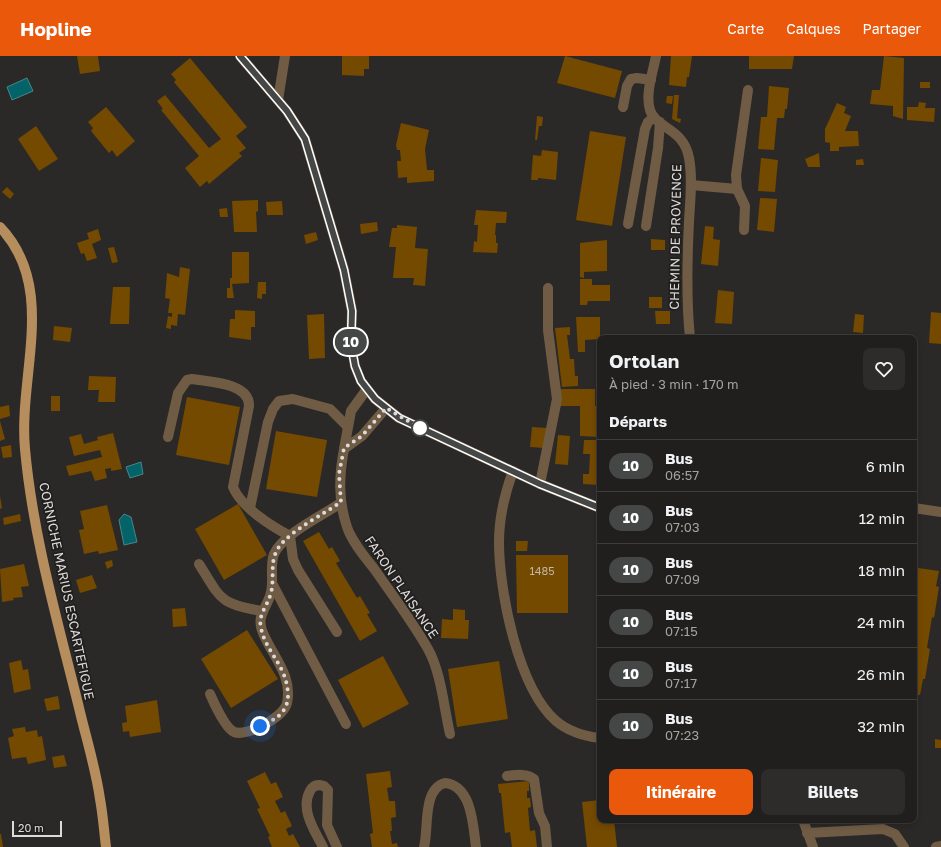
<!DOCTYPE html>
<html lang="fr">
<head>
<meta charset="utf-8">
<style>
  :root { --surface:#201f1d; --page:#2d2c2a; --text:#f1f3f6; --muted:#a2a2a4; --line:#3d3d3b; --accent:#ea580c }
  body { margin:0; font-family:"Golos Text",sans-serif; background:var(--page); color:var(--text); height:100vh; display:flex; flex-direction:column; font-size:15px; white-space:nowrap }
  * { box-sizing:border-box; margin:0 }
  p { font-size:13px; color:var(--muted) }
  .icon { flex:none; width:22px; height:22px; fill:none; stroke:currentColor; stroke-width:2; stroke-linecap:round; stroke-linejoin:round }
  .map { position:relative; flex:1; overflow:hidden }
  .panel { position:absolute; left:597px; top:279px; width:320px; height:488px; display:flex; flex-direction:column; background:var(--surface); border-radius:8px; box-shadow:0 2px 6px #0003,0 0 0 1px var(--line) }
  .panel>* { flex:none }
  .badge { padding:0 8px; border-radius:13px; font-size:14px; line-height:26px }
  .scale { position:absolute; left:12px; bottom:10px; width:50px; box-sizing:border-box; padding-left:4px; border:2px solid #dcdbda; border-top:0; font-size:11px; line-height:14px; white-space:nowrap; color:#dcdbda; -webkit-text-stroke:3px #211f1e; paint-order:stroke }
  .you { position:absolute; width:20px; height:20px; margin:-10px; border:3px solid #fff; border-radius:50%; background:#1a73e8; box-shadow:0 0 0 6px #1a73e833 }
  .map>.badge { position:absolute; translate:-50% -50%; box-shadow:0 0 0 2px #fff }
  h2 { padding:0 12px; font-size:15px; line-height:36px }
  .round { display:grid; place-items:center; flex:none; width:42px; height:42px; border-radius:8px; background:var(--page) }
  .overview { display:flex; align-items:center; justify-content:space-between; height:68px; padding:0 12px }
  h1 { font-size:19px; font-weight:700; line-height:30px }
  .cta { display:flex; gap:8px; margin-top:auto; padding:8px 12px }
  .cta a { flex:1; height:46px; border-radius:8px; background:var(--accent); color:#fff; font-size:16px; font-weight:700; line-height:46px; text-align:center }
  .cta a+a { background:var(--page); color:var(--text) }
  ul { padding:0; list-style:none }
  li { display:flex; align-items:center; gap:12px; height:52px; padding:0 12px; border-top:1px solid var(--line) }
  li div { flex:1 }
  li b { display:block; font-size:15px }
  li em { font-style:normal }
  li .badge { min-width:44px; font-weight:700; text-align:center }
  header { display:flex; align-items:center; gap:24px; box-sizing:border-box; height:56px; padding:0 20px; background:var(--accent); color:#fff }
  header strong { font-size:19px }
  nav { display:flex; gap:22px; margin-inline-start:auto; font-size:14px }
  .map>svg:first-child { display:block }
  .water { fill:#046369; stroke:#45878b }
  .building { fill:#744900 }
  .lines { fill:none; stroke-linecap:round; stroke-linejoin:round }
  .minor { stroke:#705c45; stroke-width:10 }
  .major { stroke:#b68e5d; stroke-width:10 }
  .line-casing { stroke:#fff; stroke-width:9 }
  .line { stroke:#444746; stroke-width:6 }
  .walk { stroke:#dcdbda; stroke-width:4; stroke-dasharray:0 7.2 }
  .stop-dot { fill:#fff; stroke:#444746; stroke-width:2 }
  .labels { text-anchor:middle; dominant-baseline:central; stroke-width:3.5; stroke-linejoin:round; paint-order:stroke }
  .number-label { font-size:11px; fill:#c2b6a4 }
  .street-label { font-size:13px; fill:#dcdbda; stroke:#211f1e }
</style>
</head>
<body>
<header>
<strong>Hopline</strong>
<nav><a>Carte</a><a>Calques</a><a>Partager</a></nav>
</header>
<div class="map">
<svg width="941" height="791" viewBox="0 0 941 791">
  <rect width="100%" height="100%" fill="#2b2927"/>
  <g class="water">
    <polygon points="27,22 33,35 12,44 7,31"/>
    <polygon points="141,406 143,418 130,422 126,411"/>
    <polygon points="124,458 131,461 137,486 124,489 119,464"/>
  </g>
  <g class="building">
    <polygon points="77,0 98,0 100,15 80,18"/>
    <polygon points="342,0 369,0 369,13 364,13 364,20 342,19"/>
    <polygon points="565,0 622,15 615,42 557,27"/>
    <polygon points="671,0 692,0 689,21 687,21 686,31 669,29"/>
    <polygon points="749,0 794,0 792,13 749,13"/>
    <polygon points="884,0 904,2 903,63 893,60 893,50 870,48 872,34 880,34"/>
    <polygon points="190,2 247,71 236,80 246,92 239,97 242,100 209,128 207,125 200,131 185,112 199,100 161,54 163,53 157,45 165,39 209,92 221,83 174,26 176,24 171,18"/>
    <rect x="920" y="26" width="10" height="6"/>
    <polygon points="769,30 789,32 787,53 785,53 784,62 777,62 774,94 758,93 761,61 767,61"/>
    <polygon points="674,39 679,39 677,62 681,63 680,67 672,63"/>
    <polygon points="667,40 673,40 672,48 666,47"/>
    <polygon points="919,46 926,47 925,52 935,52 934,66 907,64 907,51 918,51"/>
    <polygon points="837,47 846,51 844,57 851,60 845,75 858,75 859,90 839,91 839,95 830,95 830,87 825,86 825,73"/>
    <polygon points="106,51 135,85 117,101 112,94 109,97 91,75 93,72 88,66"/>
    <polygon points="537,60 543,61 542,70 539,70 537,84 535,84"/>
    <polygon points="401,67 429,74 425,93 427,114 434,114 434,125 407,127 407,121 398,122 397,105 401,105 400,94 397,94 396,89"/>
    <polygon points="36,70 58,103 39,115 18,83"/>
    <polygon points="590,75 626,81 612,170 576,164"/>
    <polygon points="542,94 558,96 556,124 538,122 538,124 531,124 533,99 541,100"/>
    <polygon points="819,97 820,111 808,111 805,103"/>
    <polygon points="761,102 778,104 775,136 758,135"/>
    <polygon points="863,103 864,109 856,109 856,104"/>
    <polygon points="7,131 14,138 10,143 2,136"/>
    <polygon points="760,142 777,143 774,176 757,174"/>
    <polygon points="258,144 258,155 256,156 257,176 234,176 232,145"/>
    <polygon points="282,145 283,159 267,159 266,146"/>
    <polygon points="227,152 228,161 220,161 219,153"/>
    <polygon points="476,154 507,156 506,167 496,167 495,179 496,179 496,187 498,187 497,197 473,196 474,185 477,186 478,169 474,169"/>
    <polygon points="377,166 378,175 361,178 360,168"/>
    <polygon points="397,169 417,171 415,192 428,193 425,230 413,229 414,222 393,222 396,191 389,191 392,172 397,172"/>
    <polygon points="705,170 714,171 713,183 720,184 718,210 701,208"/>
    <polygon points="98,173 101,184 92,188 97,202 87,205 84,197 81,198 77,187 89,183 87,177"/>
    <polygon points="316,176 318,184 306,188 304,179"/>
    <polygon points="651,183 665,184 665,194 651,194"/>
    <polygon points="607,184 607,215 584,216 584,222 580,221 580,187"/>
    <polygon points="114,191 117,202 118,206 112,207 108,192"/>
    <polygon points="232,196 249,196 249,227 232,228 234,242 227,242 227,232 230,232 230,222 232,222"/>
    <polygon points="180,211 190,213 185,259 178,258 177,270 171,269 171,273 166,272 168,260 172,261 172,257 168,257 170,243 165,242 167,217 179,221"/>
    <polygon points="580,223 592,223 592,229 610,229 610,245 588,245 587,249 580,249"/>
    <polygon points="258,226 266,226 266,238 262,238 262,243 257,242"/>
    <polygon points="113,231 130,231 129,268 110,268"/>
    <polygon points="718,234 734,236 732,268 715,267"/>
    <rect x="649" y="241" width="13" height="11"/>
    <polygon points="235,254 255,255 255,271 251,271 251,284 229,281 230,263 235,263"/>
    <polygon points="655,255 670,255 670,268 656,268"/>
    <polygon points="931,256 941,257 941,288 929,287"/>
    <polygon points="324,258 325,302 309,303 307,259"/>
    <polygon points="855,258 864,259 863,277 853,276"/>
    <polygon points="576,261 600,261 600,283 585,284 585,296 578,296"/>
    <polygon points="54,270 72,272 70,286 53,284"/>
    <polygon points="570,271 570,279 567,279 570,303 574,303 575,320 578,320 578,330 562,331 555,272"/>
    <polygon points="89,320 116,321 115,346 98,346 99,334 88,334"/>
    <polygon points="561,333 595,333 595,350 600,351 600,381 580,380 580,350 560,350"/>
    <rect x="51" y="340" width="9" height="15"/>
    <polygon points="187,341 240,351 229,409 176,399"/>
    <polygon points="9,349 10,360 0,363 0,351"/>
    <polygon points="0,365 5,383 0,385"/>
    <polygon points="532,371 547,372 544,392 530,391"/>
    <polygon points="276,375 327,384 317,441 266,433"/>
    <polygon points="113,377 122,413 111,415 111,412 105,413 107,422 95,425 91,415 69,420 66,410 102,401 100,394 74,400 69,381 81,378 84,388 98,384 97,381"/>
    <polygon points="558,379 570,380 568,409 555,408"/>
    <polygon points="584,384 600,384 600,429 583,428 583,418 589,418 590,398 583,398"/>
    <polygon points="11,389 12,401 3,402 1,391"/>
    <polygon points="0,440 2,452 0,453"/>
    <polygon points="238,448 267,499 224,524 195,473"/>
    <polygon points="107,449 118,494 99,498 98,495 84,498 79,474 84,473 80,455"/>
    <polygon points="20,458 21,465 4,469 3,462"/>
    <polygon points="319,476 329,493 332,491 340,505 336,507 357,542 360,540 370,557 367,558 377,575 360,585 303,485"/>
    <polygon points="516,485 528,485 527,495 516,495"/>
    <polygon points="516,499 568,499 568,557 517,557"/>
    <polygon points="112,504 113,510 107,513 105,506"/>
    <polygon points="24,508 29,530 21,531 23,541 13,542 14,544 2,546 0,513"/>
    <polygon points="918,512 939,515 936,530 939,531 934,562 932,561 927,592 930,593 925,623 923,623 920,639 914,638 914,540"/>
    <polygon points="92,519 97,532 80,537 76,524"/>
    <polygon points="185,552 187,570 173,571 172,553"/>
    <polygon points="453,553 465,554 465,564 469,564 468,583 441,582 442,563 453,564"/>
    <polygon points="247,574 278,623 231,652 201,603"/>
    <polygon points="383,600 409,648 363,672 338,624"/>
    <polygon points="21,604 23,614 28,613 31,633 14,637 9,607"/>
    <polygon points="499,605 508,663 457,671 448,613"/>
    <polygon points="58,640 60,653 47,655 44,643"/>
    <polygon points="157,644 161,676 130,681 129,675 123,676 122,667 127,666 125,650"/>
    <polygon points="25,671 26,676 37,674 38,681 42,680 46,704 28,708 26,701 12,703 8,682 14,680 12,673"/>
    <polygon points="935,683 941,684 941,692 935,692"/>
    <polygon points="64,699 67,710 54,712 52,701"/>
    <polygon points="390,715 392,731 387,732 389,745 395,745 396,761 391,762 392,775 390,775 392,788 397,787 398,791 372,791 370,778 373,777 366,718"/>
    <polygon points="265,716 271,728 276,726 283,741 275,745 281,757 285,755 292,770 286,773 289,780 293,778 300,791 272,791 268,781 270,780 257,753 260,752 247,725"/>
    <polygon points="529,725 529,735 527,735 527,742 530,742 531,751 528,752 530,775 535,774 537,791 512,791 510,776 505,777 501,737 499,737 498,728"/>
    <polygon points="600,744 600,764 614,764 617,791 587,791 582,746"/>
    <polygon points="0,778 1,778 3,791 0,791"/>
  </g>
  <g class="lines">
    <g class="minor">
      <polyline points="240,0 287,55 305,83 344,214 352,255 351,287 355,310 361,325 375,343 399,362 540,428 600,452"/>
      <path d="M656 0C653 16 645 38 650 54 656 73 684 72 689 102 693 123 690 145 689 166 687 205 686 243 690 282"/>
      <polyline points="278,44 285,0"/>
      <polyline points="623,51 627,30 631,23 637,22 651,24"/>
      <polyline points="691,129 737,133"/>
      <polyline points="628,168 645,73 648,66 654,61"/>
      <polyline points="646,170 658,92 660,66"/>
      <polyline points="744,174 745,150 737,133 736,119 748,34"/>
      <polyline points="367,333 351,355 344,393 362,380 386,352"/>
      <path d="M168 381 178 337 187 324 192 323C210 326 250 327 249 350L233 431C241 451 271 470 290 480L293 503 298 514 337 576"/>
      <path d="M344 393C339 420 338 444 347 471 352 486 365 501 375 514 393 540 412 565 428 593 441 616 444 652 450 678"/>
      <path d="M513 415C505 437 499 463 499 486 499 535 518 632 556 665 569 676 583 680 600 682"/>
      <polyline points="540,428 557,343 548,274 548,232"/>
      <polyline points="250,452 268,366 273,353 279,345 293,343 330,353 347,370"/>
      <polyline points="914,452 941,456"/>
      <path d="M199 508C221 543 219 548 262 555"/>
      <polyline points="273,529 346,668"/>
      <path d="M210 638C214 647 225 672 234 676 247 681 284 661 287 647 293 620 273 601 263 577 256 562 265 554 270 540 275 526 269 512 274 498 283 478 323 459 341 447"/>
      <path d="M507 720C515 719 527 717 534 723L539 757 545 770 547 791"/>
      <polyline points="803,764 813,791"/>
      <polyline points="807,777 883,773 895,778 904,791"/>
      <path d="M323 791C314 774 300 753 310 735 313 729 318 728 324 730L328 734 327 769 337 791"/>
      <path d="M424 791C429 773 422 733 445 727 472 730 473 769 476 791"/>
      <polyline points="936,791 941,790"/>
    </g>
    <path class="major" d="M0 171C58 232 18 319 25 393 33 482 59 570 80 656 87 685 96 714 100 743 103 759 104 775 106 791"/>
  </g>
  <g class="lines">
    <g class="line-casing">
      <polyline id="line" points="240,0 287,55 305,83 344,214 352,255 351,288 355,310 361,325 375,343 399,362 540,428 600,452"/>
    </g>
    <use href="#line" class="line"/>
    <path class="walk" d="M260 670C275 664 288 657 288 639 287 609 266 597 261 572 258 559 266 552 270 540 276 523 268 506 279 491 290 475 324 458 341 446L339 418 344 392 362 380 386 352 420 372"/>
  </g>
  <circle class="stop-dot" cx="420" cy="372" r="8"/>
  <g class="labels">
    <g class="number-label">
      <text x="542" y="514">1485</text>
    </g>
    <g class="street-label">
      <text transform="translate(675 181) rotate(-89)">CHEMIN DE PROVENCE</text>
      <text transform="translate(402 531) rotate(56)">FARON PLAISANCE</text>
      <text transform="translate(67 535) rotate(78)">CORNICHE MARIUS ESCARTEFIGUE</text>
    </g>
  </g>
</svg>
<div class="scale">20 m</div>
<div class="you" style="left:260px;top:670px"></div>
<b class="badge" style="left:351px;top:286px;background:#444746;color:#fff">10</b>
<section class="panel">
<div class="overview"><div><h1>Ortolan</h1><p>À pied · 3 min · 170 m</p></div><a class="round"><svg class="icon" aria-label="heart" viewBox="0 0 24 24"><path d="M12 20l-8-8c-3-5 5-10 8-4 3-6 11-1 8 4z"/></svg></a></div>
<h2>Départs</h2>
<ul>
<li><span class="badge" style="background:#444746;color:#fff">10</span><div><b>Bus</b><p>06:57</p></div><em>6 min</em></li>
<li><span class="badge" style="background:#444746;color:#fff">10</span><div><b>Bus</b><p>07:03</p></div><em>12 min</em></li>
<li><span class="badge" style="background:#444746;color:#fff">10</span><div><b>Bus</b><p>07:09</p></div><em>18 min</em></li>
<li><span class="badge" style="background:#444746;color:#fff">10</span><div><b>Bus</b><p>07:15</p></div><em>24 min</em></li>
<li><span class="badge" style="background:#444746;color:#fff">10</span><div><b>Bus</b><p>07:17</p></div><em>26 min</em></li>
<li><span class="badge" style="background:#444746;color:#fff">10</span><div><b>Bus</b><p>07:23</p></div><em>32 min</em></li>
</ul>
<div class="cta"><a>Itinéraire</a><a>Billets</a></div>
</section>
</div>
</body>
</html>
